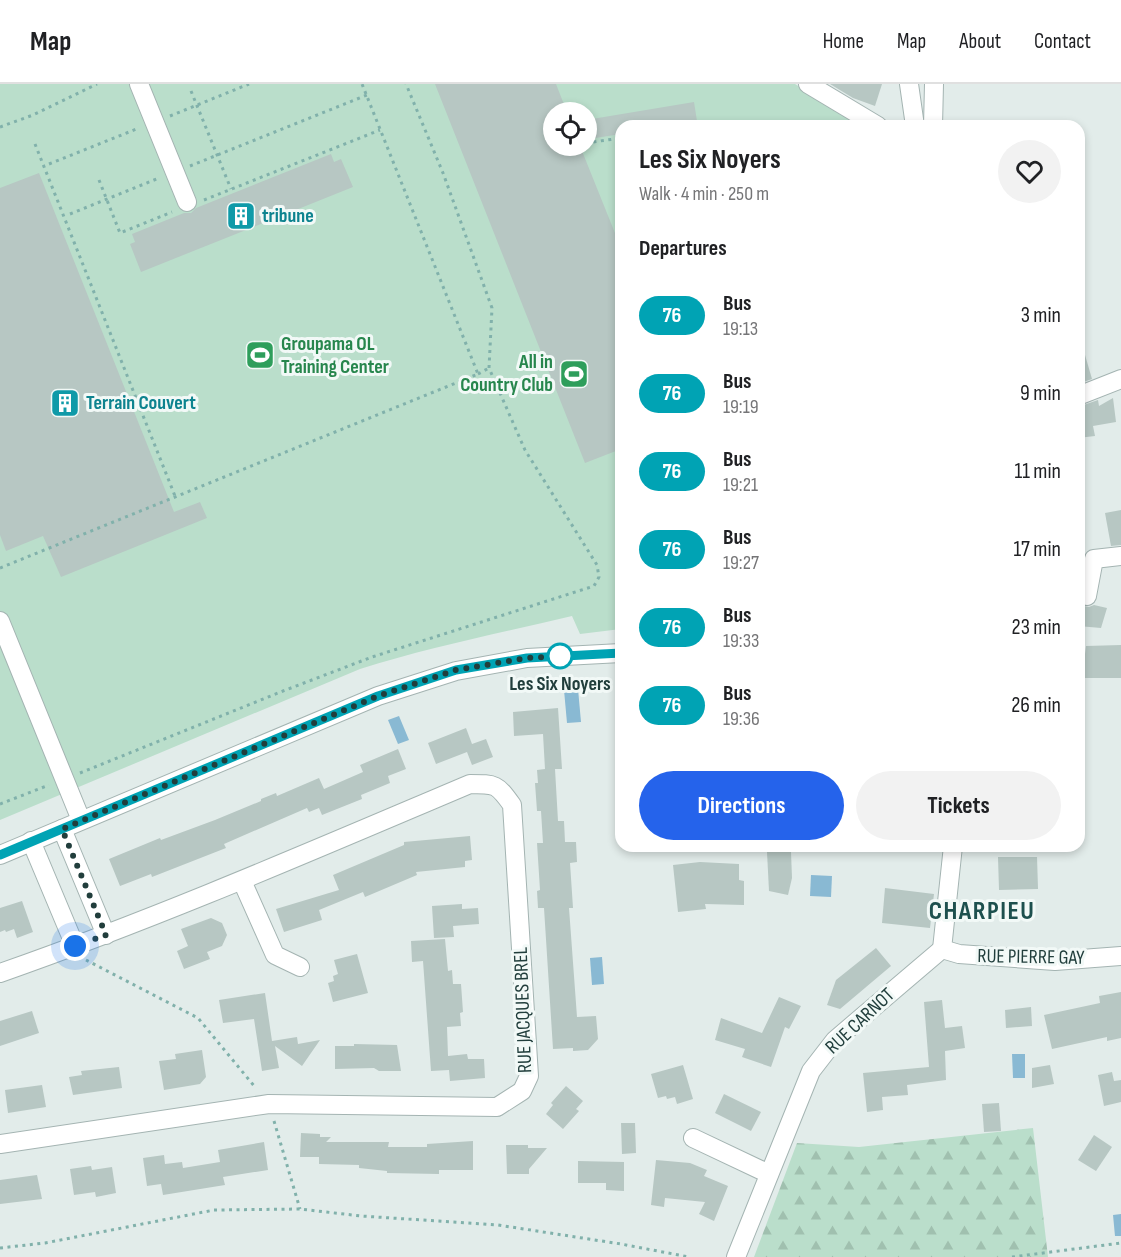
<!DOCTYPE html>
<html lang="en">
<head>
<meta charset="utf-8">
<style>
  :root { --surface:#fff; --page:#f2f2f2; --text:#202124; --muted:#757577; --line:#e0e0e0; --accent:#2563eb }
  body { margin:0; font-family:"Sofia Sans Condensed",sans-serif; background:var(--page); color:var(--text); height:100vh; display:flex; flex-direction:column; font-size:22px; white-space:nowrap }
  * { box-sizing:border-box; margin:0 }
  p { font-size:20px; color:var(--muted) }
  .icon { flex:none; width:33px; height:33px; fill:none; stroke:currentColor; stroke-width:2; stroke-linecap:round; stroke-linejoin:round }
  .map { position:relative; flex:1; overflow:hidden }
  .details { position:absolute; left:615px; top:36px; width:470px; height:732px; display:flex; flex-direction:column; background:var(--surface); border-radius:18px; box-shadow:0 3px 9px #0003 }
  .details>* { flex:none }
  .badge { padding:0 12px; border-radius:20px; font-size:21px; line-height:39px }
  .fabs { position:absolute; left:543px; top:18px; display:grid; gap:12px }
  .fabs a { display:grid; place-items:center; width:54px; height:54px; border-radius:50%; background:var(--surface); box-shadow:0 3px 9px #0003; font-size:30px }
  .you { position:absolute; width:30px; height:30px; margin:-15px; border:4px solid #fff; border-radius:50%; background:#1a73e8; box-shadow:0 0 0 9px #1a73e833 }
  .map>.badge { position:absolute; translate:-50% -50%; box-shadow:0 0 0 3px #fff }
  h2 { padding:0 24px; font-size:22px; line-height:54px }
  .round { display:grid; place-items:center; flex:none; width:63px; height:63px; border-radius:32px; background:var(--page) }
  .head { display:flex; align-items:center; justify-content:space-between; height:102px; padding:0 24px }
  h1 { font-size:28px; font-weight:700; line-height:45px }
  .cta { display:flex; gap:12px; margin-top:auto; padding:12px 24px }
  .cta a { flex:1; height:69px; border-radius:36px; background:var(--accent); color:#fff; font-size:24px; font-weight:700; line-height:69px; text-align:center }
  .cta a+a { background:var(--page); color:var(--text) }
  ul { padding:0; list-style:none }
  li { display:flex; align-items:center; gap:18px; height:78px; padding:0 24px }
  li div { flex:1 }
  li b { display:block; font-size:22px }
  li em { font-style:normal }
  li .badge { min-width:66px; font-weight:700; text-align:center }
  header { display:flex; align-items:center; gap:36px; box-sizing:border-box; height:84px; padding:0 30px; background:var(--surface); border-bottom:2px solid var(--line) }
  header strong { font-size:28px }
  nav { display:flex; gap:33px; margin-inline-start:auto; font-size:21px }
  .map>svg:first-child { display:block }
  .forest { fill:url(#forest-firs) }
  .pitch { fill:#badecb; fill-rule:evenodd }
  .water { fill:#89b9d3 }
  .building { fill:#b7c7c3 }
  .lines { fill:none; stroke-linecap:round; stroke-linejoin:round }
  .minor-casing { stroke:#a4b4b2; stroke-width:20 }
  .path { stroke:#81b1ab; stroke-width:3; stroke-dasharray:3 4.5; stroke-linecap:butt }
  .minor { stroke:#fff; stroke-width:18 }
  .line-casing { stroke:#fff; stroke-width:14 }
  .line { stroke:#00a3b4; stroke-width:9 }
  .walk { stroke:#213e3c; stroke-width:6; stroke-dasharray:0 10.8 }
  .stop-dot { fill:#fff; stroke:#00a3b4; stroke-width:3 }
  .labels { text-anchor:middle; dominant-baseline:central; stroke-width:6; stroke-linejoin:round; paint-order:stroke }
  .culture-label { font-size:20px; font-weight:bold; fill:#0d838f; stroke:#f2f9f7; text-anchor:start }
  .leisure-label { font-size:20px; font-weight:bold; fill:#27864d; stroke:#f2f9f7; text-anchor:start }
  .stop-label { font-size:20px; font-weight:bold; fill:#213e3c; stroke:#f2f9f7 }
  .street-label { font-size:20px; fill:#213e3c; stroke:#f2f9f7 }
  .district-label { font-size:26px; font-weight:bold; letter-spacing:1.5px; fill:#1d504e; stroke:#f2f9f7 }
</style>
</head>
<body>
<header>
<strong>Map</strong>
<nav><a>Home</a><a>Map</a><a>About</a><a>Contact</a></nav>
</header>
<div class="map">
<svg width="1121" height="1173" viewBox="0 0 1121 1173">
  <defs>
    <pattern id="forest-firs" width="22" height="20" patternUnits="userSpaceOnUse" patternTransform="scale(1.5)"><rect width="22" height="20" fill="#badecb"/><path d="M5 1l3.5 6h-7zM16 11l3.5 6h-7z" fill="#a0c0af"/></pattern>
  </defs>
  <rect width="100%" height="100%" fill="#e2ecea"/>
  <polygon class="forest" points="1033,1044 1048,1173 754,1173 797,1059 859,1063"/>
  <path class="pitch" d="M0 0H795L862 42H621V545L580 550 572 532C501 549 430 563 360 585L0 736ZM554 28H586V62H554Z"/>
  <g class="water">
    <polygon points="578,605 581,638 567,639 564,606"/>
    <polygon points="399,632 409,656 398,660 388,636"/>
    <polygon points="811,791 832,792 831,813 810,812"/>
    <polygon points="602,873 604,900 592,901 590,874"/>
    <polygon points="1012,970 1025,970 1025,994 1013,994"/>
    <polygon points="1121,1130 1121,1152 1115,1152 1113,1131"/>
  </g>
  <g class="building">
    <polygon points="435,0 556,0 567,28 554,28 554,62 580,62 621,164 621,365 585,379"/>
    <polygon points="830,0 882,0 875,22 853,14"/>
    <polygon points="694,18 697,37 668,42 621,42 621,50 589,55 586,36"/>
    <polygon points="331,70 334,78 341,75 353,103 141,188 130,160 135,158 132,150 184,129 191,129 196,124"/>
    <polygon points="39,89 174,428 200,418 207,434 61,493 43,452 6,467 0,451 0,104"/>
    <polygon points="1078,264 1083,264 1092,295 1078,300"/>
    <polygon points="1113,314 1116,338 1093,342 1095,352 1078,354 1078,323 1098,316 1099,322"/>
    <polygon points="1121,426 1121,461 1111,462 1105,429"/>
    <polygon points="1078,521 1089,523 1094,521 1107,524 1101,544 1078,542"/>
    <polygon points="1121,561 1121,594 1082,594 1086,562"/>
    <polygon points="558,624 562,685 555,685 558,737 564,737 565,758 576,758 577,778 570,779 573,824 569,824 577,933 596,932 598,955 588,966 573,967 573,964 553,965 544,824 538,824 537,807 540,806 537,759 543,759 541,727 537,727 535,699 538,699 537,686 545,685 543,650 514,652 513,628"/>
    <polygon points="466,644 472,660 486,655 493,673 472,681 467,668 436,680 428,659"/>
    <polygon points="398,665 406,685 388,692 390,699 361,711 362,715 322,731 319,724 309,728 307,724 224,760 226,764 152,793 151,790 120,802 109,775 160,754 161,756 215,736 261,717 261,715 276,709 277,712 319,694 324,705 363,688 360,681"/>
    <polygon points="470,752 472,776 465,777 465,783 416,788 417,791 365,813 363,808 319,826 322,836 284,848 276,825 339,806 333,791 404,761 404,758"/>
    <polygon points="767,768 791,768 792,794 788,811 769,807"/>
    <polygon points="998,773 1037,773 1038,805 999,806"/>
    <polygon points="700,778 739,780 739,796 744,797 744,821 705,820 706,825 678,828 673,781"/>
    <polygon points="885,804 934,810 930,844 882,839"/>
    <polygon points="22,817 33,848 17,854 14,845 6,848 5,846 0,848 0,824"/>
    <polygon points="462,820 462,825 478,824 479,840 453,842 454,853 434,854 432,822"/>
    <polygon points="211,834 222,839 227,851 222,862 207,868 210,875 184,885 177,867 188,862 181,845"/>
    <polygon points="445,855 448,887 452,886 453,900 461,900 463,928 460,929 461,942 447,943 448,972 467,970 468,975 484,975 485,994 450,997 449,986 431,987 423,877 412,878 411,857"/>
    <polygon points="876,864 891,882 840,925 827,921 836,896"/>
    <polygon points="357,870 368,909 333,918 328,899 334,897 333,892 338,890 334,876"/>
    <polygon points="1121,908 1121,954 1107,957 1107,953 1052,965 1044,931 1100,919 1099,912"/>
    <polygon points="265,909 272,957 297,953 298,960 320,956 302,982 275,962 279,984 262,987 254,935 223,939 219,916"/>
    <polygon points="779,913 801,922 789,945 785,943 771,983 742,973 745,965 715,956 721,934 762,949"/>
    <polygon points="942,916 945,944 962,942 965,964 945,967 946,996 907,1001 908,1011 882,1013 883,1026 867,1028 863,989 929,983 924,918"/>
    <polygon points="1031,923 1032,942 1006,944 1005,926"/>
    <polygon points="32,927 39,949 0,962 0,937"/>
    <polygon points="354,960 397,961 401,987 379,987 374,984 335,985 335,962 354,962"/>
    <polygon points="202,966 206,993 200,1000 164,1006 159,977 176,975 175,970"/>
    <polygon points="683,981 693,1015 677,1020 675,1013 667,1015 666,1012 658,1014 651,990"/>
    <polygon points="1050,981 1054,1000 1032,1004 1032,984"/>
    <polygon points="119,983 122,1004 73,1011 69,993 82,991 81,987"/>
    <polygon points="1112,988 1114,997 1121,996 1121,1018 1104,1022 1098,991"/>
    <polygon points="42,1001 46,1023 8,1029 5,1006"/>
    <polygon points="566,1002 583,1017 576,1025 579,1027 563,1045 546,1030 553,1021 551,1019"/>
    <polygon points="724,1010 761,1028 751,1047 715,1029"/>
    <polygon points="999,1019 1001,1047 984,1048 982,1020"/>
    <polygon points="621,1039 635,1039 636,1069 622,1070"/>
    <polygon points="301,1049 320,1050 320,1053 331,1053 326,1058 389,1058 388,1063 427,1063 427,1060 473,1057 473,1086 439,1086 439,1090 387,1089 387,1087 359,1084 359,1081 319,1080 319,1073 300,1073"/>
    <polygon points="1094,1051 1112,1063 1096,1087 1078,1076"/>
    <polygon points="264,1058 268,1086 223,1093 225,1101 163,1111 161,1100 147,1102 143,1074 164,1071 165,1080 182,1078 183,1084 220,1078 218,1066"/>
    <polygon points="506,1061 528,1061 528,1064 547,1064 529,1085 529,1090 507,1090"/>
    <polygon points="656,1076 690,1079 707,1086 704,1092 728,1102 714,1137 699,1130 705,1118 665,1114 664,1123 651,1121"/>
    <polygon points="578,1077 624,1078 624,1107 606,1106 606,1099 578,1099"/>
    <polygon points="91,1082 92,1086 112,1083 116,1109 96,1113 95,1108 74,1111 70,1085"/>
    <polygon points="37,1091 42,1115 0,1120 0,1096"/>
  </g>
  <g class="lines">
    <g class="minor-casing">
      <g id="minor">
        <polyline points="139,0 187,118"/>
        <polyline points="808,0 878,42"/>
        <polyline points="909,0 915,42"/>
        <polyline points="933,42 934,0"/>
        <polyline points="1078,312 1121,295"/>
        <polyline points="1078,509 1087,512 1094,475 1121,472"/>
        <polyline points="0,537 81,736"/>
        <polyline points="62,745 106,851"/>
        <polyline points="31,757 75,862"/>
        <polyline points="0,771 378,612 456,587 527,574 621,569"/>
        <polyline points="242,797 275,871 300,883"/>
        <polyline points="942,865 959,870 1055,877 1121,872"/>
        <polyline points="942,865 953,762"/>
        <path d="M0 889C160 833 314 766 470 700 496 700 497 700 512 721L529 992 522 1007 497 1023 269 1020 0 1060"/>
        <polyline points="693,1054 769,1090"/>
        <polyline points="736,1173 811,987 835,956 942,865"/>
      </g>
    </g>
    <g class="path">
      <polyline points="191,7 231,105"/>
      <polyline points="170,32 249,0"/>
      <polyline points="696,42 706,40 707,42"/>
      <polyline points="0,43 33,31 97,0"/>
      <polyline points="586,59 621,54"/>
      <polyline points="35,60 175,412"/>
      <polyline points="49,80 139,44"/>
      <polyline points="190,82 367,11"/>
      <polyline points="99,96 120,149 172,128"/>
      <polyline points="204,116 380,46"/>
      <polyline points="70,130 159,94"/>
      <polyline points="478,290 489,284"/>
      <polyline points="0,484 478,290 362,0"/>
      <polyline points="80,689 283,607 372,573 594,502 599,493 597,481 525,366 489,284 492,224 443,89 406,0"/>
      <polyline points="0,720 49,701"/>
      <polyline points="86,876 198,934 255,1003"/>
      <polyline points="274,1037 300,1125"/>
      <polyline points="0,1164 45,1159 214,1126 300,1125 361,1132 498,1141 621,1160 689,1173"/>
      <polyline points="1012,1173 1121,1159"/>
    </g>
    <use href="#minor" class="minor"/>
  </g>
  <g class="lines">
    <g class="line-casing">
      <polyline id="line" points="0,771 378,612 456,586 527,574 621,569"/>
    </g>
    <use href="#line" class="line"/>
    <polyline class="walk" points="75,862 106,851 62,745 378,612 456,586 527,574 562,572 560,572"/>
  </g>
  <defs>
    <g id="building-square" transform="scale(1.5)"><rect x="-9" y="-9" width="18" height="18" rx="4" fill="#0f9aa8" stroke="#f2f9f7"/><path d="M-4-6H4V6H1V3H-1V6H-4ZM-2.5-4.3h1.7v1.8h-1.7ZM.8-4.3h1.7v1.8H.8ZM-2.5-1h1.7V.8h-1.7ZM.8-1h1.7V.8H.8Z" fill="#fff"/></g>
    <g id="stadium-square" transform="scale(1.5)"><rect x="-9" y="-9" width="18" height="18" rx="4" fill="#2e9e5b" stroke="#f2f9f7"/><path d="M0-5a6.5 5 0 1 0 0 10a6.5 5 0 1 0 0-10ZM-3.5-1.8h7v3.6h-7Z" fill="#fff"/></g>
  </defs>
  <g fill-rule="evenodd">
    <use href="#building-square" x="241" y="132"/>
    <use href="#stadium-square" x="260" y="271"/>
    <use href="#stadium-square" x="574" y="290"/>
    <use href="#building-square" x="65" y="319"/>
  </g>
  <circle class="stop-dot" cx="560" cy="572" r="12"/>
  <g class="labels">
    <g class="culture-label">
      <text x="262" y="132">tribune</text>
      <text x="86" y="319">Terrain Couvert</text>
    </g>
    <g class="leisure-label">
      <text x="281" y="260">Groupama OL<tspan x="281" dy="23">Training Center</tspan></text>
      <text x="553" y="278" text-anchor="end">All in<tspan x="553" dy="23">Country Club</tspan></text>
    </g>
    <g class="stop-label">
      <text x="560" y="600">Les Six Noyers</text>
    </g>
    <g class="street-label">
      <text transform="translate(1031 873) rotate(1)">RUE PIERRE GAY</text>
      <text transform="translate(523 926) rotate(-92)">RUE JACQUES BREL</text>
      <text transform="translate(860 937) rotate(-43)">RUE CARNOT</text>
    </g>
    <g class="district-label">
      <text x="982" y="827">CHARPIEU</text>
    </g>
  </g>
</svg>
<div class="fabs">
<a><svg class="icon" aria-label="locate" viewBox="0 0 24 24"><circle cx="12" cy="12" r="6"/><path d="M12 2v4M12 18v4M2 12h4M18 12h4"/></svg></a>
</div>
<div class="you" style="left:75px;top:862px"></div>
<section class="details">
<div class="head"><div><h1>Les Six Noyers</h1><p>Walk · 4 min · 250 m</p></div><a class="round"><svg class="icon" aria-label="heart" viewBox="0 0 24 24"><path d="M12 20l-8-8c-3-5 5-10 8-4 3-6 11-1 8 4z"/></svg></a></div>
<h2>Departures</h2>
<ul>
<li><span class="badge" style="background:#00a3b4;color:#fff">76</span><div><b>Bus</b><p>19:13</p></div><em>3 min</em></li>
<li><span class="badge" style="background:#00a3b4;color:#fff">76</span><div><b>Bus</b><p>19:19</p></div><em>9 min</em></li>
<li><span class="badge" style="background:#00a3b4;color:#fff">76</span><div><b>Bus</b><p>19:21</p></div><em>11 min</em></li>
<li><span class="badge" style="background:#00a3b4;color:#fff">76</span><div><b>Bus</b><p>19:27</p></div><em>17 min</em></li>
<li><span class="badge" style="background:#00a3b4;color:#fff">76</span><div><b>Bus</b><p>19:33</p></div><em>23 min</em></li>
<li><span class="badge" style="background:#00a3b4;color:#fff">76</span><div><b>Bus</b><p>19:36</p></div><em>26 min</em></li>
</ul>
<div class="cta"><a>Directions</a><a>Tickets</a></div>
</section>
</div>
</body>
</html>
